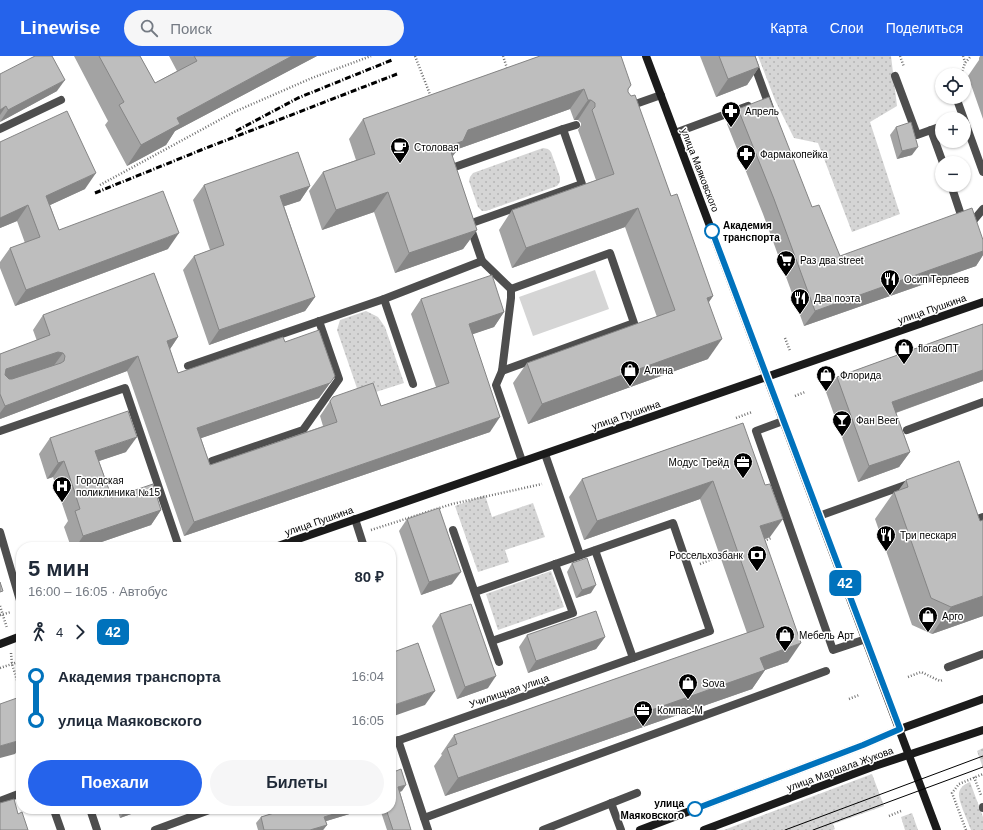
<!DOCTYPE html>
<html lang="ru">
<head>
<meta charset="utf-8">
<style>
  :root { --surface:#fff; --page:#f6f6f7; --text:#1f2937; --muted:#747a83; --accent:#2563eb }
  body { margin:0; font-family:Helvetica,sans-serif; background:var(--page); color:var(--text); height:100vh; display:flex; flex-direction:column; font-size:15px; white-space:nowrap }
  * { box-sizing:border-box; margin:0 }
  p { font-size:13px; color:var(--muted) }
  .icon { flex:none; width:22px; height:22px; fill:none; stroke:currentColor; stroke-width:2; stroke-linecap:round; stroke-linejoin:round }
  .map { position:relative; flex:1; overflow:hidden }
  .sheet { position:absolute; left:16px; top:486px; width:380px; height:272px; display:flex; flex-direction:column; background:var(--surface); border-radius:16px; box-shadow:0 1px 3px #0004 }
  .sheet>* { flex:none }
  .badge { padding:0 8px; border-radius:6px; font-size:14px; line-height:26px }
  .controls { position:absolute; left:935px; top:12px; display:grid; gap:8px }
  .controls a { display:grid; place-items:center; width:36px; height:36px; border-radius:50%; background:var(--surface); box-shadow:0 1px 3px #0004; font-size:20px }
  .map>.badge { position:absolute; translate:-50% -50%; box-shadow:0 0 0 2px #fff }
  .legs { display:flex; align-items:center; gap:6px; height:44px; padding:0 12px; font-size:13px }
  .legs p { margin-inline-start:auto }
  .head { display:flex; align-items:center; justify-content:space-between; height:68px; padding:0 12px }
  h1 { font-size:22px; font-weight:700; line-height:30px }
  .cta { display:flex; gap:8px; margin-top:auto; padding:8px 12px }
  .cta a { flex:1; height:46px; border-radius:24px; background:var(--accent); color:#fff; font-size:16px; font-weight:700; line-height:46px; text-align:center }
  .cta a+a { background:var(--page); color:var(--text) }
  ul { padding:0 12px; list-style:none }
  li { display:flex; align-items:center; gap:14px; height:44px; font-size:15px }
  li i { display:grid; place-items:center; width:6px; height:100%; margin:0 5px; background:currentColor }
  li i::after { content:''; width:10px; height:10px; margin:-5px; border:3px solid; border-radius:50%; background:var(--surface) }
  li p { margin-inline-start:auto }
  li:first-child i { background:linear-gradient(#0000 50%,currentColor 0) }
  li:last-child i { background:linear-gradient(currentColor 50%,#0000 0) }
  header { display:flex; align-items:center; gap:24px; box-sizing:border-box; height:56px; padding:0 20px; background:var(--accent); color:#fff }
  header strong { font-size:19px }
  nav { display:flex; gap:22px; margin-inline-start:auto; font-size:14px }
  .search { width:280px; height:36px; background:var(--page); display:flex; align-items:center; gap:10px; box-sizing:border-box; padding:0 14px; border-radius:22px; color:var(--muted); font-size:15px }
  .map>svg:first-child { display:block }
  .grass { fill:url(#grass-dots) }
  .garden { fill:#d5d5d5 }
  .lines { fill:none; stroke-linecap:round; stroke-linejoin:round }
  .path { stroke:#707070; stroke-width:2.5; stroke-dasharray:1 2; stroke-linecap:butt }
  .lane { stroke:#4e4e4e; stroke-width:8 }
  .street { stroke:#4e4e4e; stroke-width:8 }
  .secondary { stroke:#1b1b1b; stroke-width:8 }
  .tram { stroke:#000; stroke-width:1 }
  .rail { stroke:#000; stroke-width:3; stroke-dasharray:6 2 1 2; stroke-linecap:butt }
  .wall { fill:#a3a3a3 }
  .shaded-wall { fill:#858585 }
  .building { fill:#bebebe; stroke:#858585; fill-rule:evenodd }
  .line-1-casing { stroke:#fff; stroke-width:9 }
  .line-1 { stroke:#0072bc; stroke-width:6 }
  .stop-1-dot { fill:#fff; stroke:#0072bc; stroke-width:2 }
  .labels { text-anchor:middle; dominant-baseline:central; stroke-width:3; stroke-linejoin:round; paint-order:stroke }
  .poi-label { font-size:10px; fill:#000; stroke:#fff; text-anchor:start }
  .street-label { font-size:10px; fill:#000; stroke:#fff }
  .stop-label { font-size:10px; font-weight:bold; fill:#000; stroke:#fff; text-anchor:start }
</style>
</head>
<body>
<header>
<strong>Linewise</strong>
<div class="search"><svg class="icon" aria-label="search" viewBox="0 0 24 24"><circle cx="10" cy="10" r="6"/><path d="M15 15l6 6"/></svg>Поиск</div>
<nav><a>Карта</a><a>Слои</a><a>Поделиться</a></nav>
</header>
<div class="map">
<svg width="983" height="774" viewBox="0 0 983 774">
  <defs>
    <pattern id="grass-dots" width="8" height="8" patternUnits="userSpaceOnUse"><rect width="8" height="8" fill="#d5d5d5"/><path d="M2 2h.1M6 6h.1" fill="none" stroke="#b5b5b5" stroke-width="1.8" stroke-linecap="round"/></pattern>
  </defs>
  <rect width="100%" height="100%" fill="#fff"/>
  <g class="grass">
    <polygon points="758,0 891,0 897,50 870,66 900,158 852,176 818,87 794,82 775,44"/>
    <polygon points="543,92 548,93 551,96 560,121 560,126 557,130 486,155 482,155 478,151 469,125 470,121 473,117"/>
    <polygon points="366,255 378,261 385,271 404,327 360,341 337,274 340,264"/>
    <polygon points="485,439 492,461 533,447 545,481 505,494 509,506 478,516 455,450"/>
    <polygon points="551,515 564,551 498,574 486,538"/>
    <polygon points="983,692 983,712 977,695"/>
    <polygon points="872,718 884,750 833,768 835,773 833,774 724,774"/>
    <path d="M970 726 983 761V774H971C968 765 958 745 959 737 960 731 965 728 970 726Z"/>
    <polygon points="912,757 918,774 905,774 901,761"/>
  </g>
  <polygon class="garden" points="595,214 609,253 533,280 519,241"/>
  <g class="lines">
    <g class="path">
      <polyline points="415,0 431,41"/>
      <polyline points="503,0 508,15"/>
      <polyline points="900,0 904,11"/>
      <polyline points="963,0 965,6"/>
      <polyline points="951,13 953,19"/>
      <polyline points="958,19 962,16 965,7 971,0"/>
      <polyline points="100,129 234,56 312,22 371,0"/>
      <polyline points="785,282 790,295"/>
      <polyline points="795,340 805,336"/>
      <polyline points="736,362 752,356"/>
      <polyline points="371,474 452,448 542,428"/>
      <polyline points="764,485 771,482"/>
      <polyline points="700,508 720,500"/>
      <polyline points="0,550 7,572"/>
      <polyline points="0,559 11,556"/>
      <polyline points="11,597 12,608 21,637"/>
      <polyline points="0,612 21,605"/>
      <polyline points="908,621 921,616 940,625 943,624"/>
      <polyline points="849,643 859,639"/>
      <polyline points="974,721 981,739"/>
      <polyline points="889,760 901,755"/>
      <polyline points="966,774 952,737 959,728 983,718"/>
    </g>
    <g class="lane">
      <polyline points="751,0 770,52"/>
      <polyline points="895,20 917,79 942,70"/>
      <polyline points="956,41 983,116"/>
      <polyline points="627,51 661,39"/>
      <polyline points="0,73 61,44"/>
      <polyline points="563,73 576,69"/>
      <polyline points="931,74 943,107"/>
      <polyline points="675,77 748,50"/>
      <polyline points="450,116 449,113 563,73 582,128 469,168"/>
      <polyline points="951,129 962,162 967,163"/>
      <polyline points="973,165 983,153"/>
      <polyline points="470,170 482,205"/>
      <polyline points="384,243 413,328"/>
      <polyline points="188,310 384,243 482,205 511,233 511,242 502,315 496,329 522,405"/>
      <polyline points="502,315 634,267 610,197 511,233"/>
      <polyline points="783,365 756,375 833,594 866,583"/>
      <polyline points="907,374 983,346"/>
      <polyline points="0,375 125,332 179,491"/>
      <polyline points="545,398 580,499"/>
      <polyline points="212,405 303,374 339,323 319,265"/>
      <polyline points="819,460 911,427"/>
      <polyline points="355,463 364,491"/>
      <polyline points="969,466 983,461"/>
      <polyline points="453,474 499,606"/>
      <polyline points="475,536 673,467 710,575 633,602 595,494"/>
      <polyline points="492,585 573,557 555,508"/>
      <polyline points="948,611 983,598"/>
      <polyline points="0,745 21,737"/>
      <polyline points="611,747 621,774"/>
      <polyline points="983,751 983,752"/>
      <polyline points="55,757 61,774"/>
      <polyline points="424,762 826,615"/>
      <polyline points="543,774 637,737"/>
    </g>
    <g class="street">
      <polyline points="0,476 21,548"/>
      <polyline points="398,684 428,774"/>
      <polyline points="391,687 633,602"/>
      <polyline points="90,753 97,774"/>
      <polyline points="155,774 212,753"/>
    </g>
    <g class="secondary">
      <polyline points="646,0 937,774"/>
      <polyline points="275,491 983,246"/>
      <polyline points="0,588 21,580"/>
      <polyline points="640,774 863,689 900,673 983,643"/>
      <polyline points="704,774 872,711 983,674"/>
    </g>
    <g class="tram">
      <polyline points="785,774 983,700"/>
      <polyline points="813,774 983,711"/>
    </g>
    <g class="rail">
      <polyline points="236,75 298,42 392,4"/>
      <polyline points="95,137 201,94 397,18"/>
    </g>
  </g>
  <g class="wall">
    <polygon points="74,0 140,0 155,27 177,15 169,0 317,0 175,75 166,89 127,110 105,69 108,65"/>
    <polygon points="540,0 631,29 628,34 628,36 713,240 709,246 708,303 528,368 513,327 527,307 657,261 625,171 512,212 499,174 512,154 596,124 578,74 581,69 581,67 578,64 574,64 570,53 458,93 452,101 477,174 463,193 395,217 374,156 322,174 309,135 323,116 356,104 349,83 363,63"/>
    <polygon points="700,0 755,0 759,11 747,29 716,41"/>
    <polygon points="980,0 983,0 983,63 968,20 979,4 979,2"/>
    <polygon points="0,18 57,35 0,66"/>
    <polygon points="738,53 812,151 840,200 983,184 983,199 976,210 804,270 763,158 727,68"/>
    <polygon points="896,71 912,99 897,103 890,79"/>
    <polygon points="0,86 85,133 50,149 59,174 168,193 15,250 0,212 0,206 10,192 25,187 17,165 0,172"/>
    <polygon points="204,129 310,130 300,145 284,150 315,241 305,255 209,289 183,214 194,200 210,194 193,144"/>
    <polygon points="421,243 504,256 494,271 472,278 490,376 184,480 127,315 0,363 0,298 37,285 33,274 43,259 178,281 170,293 178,317 285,286 335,320 319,342 201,382 210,409 323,370 320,360 330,345 381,350 436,331 411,258"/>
    <polygon points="983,268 983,325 896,357 910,396 899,411 858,426 826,336 837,321"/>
    <polygon points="743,367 770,481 765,483 788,606 765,614 752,633 445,740 434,710 442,699 441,698 454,679 747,577 700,443 584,484 569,441 582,423"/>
    <polygon points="50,382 126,396 99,405 112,442 161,454 151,469 87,491 71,491 64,471 68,465 53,421 47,423 39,398"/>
    <polygon points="906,424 980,465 983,560 932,578 912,569 875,463 894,436 898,435"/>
    <polygon points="407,463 452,528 421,539 399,475"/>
    <polygon points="572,507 591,537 576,542 567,516"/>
    <polygon points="440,558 488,632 457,643 432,570"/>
    <polygon points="527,579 605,581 596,593 528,617 519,591"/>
    <polygon points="391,717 402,735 400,736 411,774 387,774 380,753 391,753"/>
    <polygon points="117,753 145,753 120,762"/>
    <polygon points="287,753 366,753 326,765 327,769 323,774 258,774 256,767 261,761"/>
  </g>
  <g class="shaded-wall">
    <polygon points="292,0 317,0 175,75 166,89 127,110 141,89 177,62"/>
    <polygon points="759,11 747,29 716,41 728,23"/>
    <polygon points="65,24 57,35 0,66 8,54"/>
    <polygon points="584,33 570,53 458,93 449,105 449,90 468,74"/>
    <polygon points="588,44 591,44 578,64 574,64"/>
    <polygon points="6,50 0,59 0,54"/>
    <polygon points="918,91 912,99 897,103 902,95"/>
    <polygon points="96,117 85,133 35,156 46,140"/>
    <polygon points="310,130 300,145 270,155 280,140"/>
    <polygon points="388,136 374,156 322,174 336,154"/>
    <polygon points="28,149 17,165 0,172 0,162"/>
    <polygon points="638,152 625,171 512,212 526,192"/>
    <polygon points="477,174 463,193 395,217 409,197"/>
    <polygon points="179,177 168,193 15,250 26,234"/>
    <polygon points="983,195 983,199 976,210 804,270 815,255"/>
    <polygon points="713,240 699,260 707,242"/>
    <polygon points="315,241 305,255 209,289 219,274"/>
    <polygon points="504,256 494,271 459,283 469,268"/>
    <polygon points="178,281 168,296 167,285"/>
    <polygon points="722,283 708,303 528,368 542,348"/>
    <polygon points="58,296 63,297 52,312 0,327 6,313"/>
    <polygon points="138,300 127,315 0,363 0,357 5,350"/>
    <polygon points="983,314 983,325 881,362 892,346"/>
    <polygon points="330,327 319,342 187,387 197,372"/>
    <polygon points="500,361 490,376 184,480 194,466"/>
    <polygon points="137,381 126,396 84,410 95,395"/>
    <polygon points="910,396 899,411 858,426 869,410"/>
    <polygon points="64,405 53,421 47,423 58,407"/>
    <polygon points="713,425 700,443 584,484 597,465"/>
    <polygon points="161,454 151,469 87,491 76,491 83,480"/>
    <polygon points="783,463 770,481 748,489 760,470"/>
    <polygon points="461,516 452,528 421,539 429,526"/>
    <polygon points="596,529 591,537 576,542 582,534"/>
    <polygon points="983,540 983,560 932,578 951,551"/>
    <polygon points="605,581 596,593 528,617 536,605"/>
    <polygon points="801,587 788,606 748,620 760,602"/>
    <polygon points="765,614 752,633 445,740 458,722"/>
    <polygon points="496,620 488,632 457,643 465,631"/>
    <polygon points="435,635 425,649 391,661 391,650"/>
    <polygon points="21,684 21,689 15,698 0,702 0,690"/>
    <polygon points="406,729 402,735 394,737 398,731"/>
    <polygon points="126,753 145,753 120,762"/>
    <polygon points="350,753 366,753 320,767 324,761"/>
    <polygon points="327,769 323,774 310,774"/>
  </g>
  <g class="building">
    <polygon points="35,0 52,0 65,24 8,54 6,50 0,54 0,18"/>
    <polygon points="99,0 140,0 155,27 197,5 194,0 292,0 177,62 180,68 141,89 119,49 124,46"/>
    <polygon points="540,0 621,0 631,29 628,33 628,36 631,40 635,39 671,140 677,138 713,240 707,242 722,283 542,348 527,307 675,254 638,152 526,192 512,154 614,118 592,54 595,51 595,47 591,44 588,44 584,33 468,74 463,85 449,90 477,174 409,197 388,136 336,154 323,116 375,98 363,63"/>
    <polygon points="719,0 755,0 759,11 728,23"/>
    <polygon points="769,41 812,151 819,149 840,200 972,152 983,184 983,195 815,255 774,143 738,53"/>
    <polygon points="67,55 96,117 46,140 59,174 163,135 179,177 26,234 10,192 40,181 28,149 0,162 0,86"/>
    <polygon points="911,66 918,91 902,95 896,71"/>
    <polygon points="298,96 310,130 280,140 315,241 219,274 194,200 224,189 204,129"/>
    <path d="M154 217 178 281 167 285 178 317 283 281 285 286 319 274 335 320 330 327 197 372 210 409 337 366 330 345 333 341 373 327 381 350 449 327 421 243 492 219 504 256 469 268 500 361 194 466 138 300 5 350 0 338V298L50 279 43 259ZM58 296 63 297 65 300 64 305 61 307 12 323H9L5 319 6 313Z"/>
    <polygon points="983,268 983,314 892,346 910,396 869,410 837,321"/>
    <polygon points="128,355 137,381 95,395 112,442 153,428 161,454 83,480 75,455 80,453 73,431 64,405 58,407 50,382"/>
    <polygon points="743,367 765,429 770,428 783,463 760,470 801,587 760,602 765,614 458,722 447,692 457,688 454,679 764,571 713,425 597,465 582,423"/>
    <polygon points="959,405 980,465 983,464 983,540 951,551 931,542 894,436 908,431 906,424"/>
    <polygon points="439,452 461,516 429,526 407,463"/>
    <polygon points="587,502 596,529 582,534 572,507"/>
    <polygon points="0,526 3,535 0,536"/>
    <polygon points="471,548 496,620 465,631 440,558"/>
    <polygon points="596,555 605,581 536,605 527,579"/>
    <polygon points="418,587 435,635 391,650 391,597"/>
    <polygon points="17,642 21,655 21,662 19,662 21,669 21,684 0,690 0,648"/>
    <polygon points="401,713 406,729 398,731 411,774 393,774 386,753 391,753 391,717"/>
    <polygon points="14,743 18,758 22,756 28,774 0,774 0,747"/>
    <polygon points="287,753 350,753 324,761 327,769 310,774 264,774 261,761"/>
  </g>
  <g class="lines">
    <g class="line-1-casing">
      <polyline id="line-1" points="695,753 863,689 900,673 712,175"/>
    </g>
    <use href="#line-1" class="line-1"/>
  </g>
  <defs>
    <g id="pharmacy-pin" transform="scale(1)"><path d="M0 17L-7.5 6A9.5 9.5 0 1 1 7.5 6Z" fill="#000" stroke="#fff"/><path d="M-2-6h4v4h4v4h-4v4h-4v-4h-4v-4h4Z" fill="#fff"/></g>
    <g id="cafe-pin" transform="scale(1)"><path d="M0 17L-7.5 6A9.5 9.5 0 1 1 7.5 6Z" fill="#000" stroke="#fff"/><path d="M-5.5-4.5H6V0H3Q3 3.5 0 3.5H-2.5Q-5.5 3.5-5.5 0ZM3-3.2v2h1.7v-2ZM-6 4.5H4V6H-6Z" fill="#fff"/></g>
    <g id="supermarket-pin" transform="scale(1)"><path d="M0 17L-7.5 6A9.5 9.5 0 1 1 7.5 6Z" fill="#000" stroke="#fff"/><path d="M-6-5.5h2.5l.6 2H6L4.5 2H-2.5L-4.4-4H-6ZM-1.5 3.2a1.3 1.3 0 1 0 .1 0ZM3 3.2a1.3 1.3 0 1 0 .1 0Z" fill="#fff"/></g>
    <g id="restaurant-pin" transform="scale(1)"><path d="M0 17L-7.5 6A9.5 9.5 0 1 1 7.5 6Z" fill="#000" stroke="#fff"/><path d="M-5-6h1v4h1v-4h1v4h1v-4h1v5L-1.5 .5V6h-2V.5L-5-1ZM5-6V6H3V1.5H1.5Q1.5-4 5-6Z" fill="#fff"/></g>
    <g id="shop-pin" transform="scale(1)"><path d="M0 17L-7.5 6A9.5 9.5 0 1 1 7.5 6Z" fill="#000" stroke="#fff"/><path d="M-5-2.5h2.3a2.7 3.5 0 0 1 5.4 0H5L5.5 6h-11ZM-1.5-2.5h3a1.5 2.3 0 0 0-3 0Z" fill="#fff"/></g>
    <g id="bar-pin" transform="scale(1)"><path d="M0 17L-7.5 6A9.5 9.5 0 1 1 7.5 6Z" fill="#000" stroke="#fff"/><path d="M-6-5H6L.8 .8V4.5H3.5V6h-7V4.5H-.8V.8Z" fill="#fff"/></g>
    <g id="office-pin" transform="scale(1)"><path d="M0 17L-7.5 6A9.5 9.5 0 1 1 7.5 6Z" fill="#000" stroke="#fff"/><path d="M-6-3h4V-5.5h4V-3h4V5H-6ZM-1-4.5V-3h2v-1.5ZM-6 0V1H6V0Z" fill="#fff"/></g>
    <g id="hospital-pin" transform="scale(1)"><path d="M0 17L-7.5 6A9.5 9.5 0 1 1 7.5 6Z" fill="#000" stroke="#fff"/><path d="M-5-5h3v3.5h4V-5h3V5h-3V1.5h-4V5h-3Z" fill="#fff"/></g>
    <g id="bank-pin" transform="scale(1)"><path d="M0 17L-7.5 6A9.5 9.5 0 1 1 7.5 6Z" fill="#000" stroke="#fff"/><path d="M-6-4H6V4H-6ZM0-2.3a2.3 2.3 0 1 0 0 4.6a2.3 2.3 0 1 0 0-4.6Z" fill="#fff"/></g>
  </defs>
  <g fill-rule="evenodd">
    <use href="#pharmacy-pin" x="731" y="55"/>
    <use href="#cafe-pin" x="400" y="91"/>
    <use href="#pharmacy-pin" x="746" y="98"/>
    <use href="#supermarket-pin" x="786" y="204"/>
    <use href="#restaurant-pin" x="890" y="223"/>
    <use href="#restaurant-pin" x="800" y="242"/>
    <use href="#shop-pin" x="904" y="292"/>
    <use href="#shop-pin" x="630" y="314"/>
    <use href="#shop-pin" x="826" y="319"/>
    <use href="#bar-pin" x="842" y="364"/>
    <use href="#office-pin" x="743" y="406"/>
    <use href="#hospital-pin" x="62" y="430"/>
    <use href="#restaurant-pin" x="886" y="479"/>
    <use href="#bank-pin" x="757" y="499"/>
    <use href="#shop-pin" x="928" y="560"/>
    <use href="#shop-pin" x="785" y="579"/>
    <use href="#shop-pin" x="688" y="627"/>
    <use href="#office-pin" x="643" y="654"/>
  </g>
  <g class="stop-1-dot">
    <circle cx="712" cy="175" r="7"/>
    <circle cx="695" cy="753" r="7"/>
  </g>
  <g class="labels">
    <g class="poi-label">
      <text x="745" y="55">Апрель</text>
      <text x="414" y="91">Столовая</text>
      <text x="760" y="98">Фармакопейка</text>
      <text x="800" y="204">Раз два street</text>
      <text x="904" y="223">Осип Терлеев</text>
      <text x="814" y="242">Два поэта</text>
      <text x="918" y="292">floraОПТ</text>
      <text x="644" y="314">Алина</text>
      <text x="840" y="319">Флорида</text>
      <text x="856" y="364">Фан Beer</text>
      <text x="729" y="406" text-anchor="end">Модус Трейд</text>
      <text x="76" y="424">Городская<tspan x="76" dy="12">поликлиника №15</tspan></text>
      <text x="900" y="479">Три пескаря</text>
      <text x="743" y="499" text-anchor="end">Россельхозбанк</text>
      <text x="942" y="560">Арго</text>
      <text x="799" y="579">Мебель Арт</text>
      <text x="702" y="627">Sova</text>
      <text x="657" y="654">Компас-М</text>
    </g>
    <g class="street-label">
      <text transform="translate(700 114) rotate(69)">улица Маяковского</text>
      <text transform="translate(932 253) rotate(-19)">улица Пушкина</text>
      <text transform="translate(626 359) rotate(-19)">улица Пушкина</text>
      <text transform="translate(319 465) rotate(-19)">улица Пушкина</text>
      <text transform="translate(509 635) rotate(-19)">Училищная улица</text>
      <text transform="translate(840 713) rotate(-20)">улица Маршала Жукова</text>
    </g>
    <g class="stop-label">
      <text x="723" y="169">Академия<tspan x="723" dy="12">транспорта</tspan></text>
      <text x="684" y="747" text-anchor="end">улица<tspan x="684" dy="12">Маяковского</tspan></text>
    </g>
  </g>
</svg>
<div class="controls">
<a><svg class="icon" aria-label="locate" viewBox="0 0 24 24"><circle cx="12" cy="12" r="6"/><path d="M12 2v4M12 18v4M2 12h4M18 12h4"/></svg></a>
<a>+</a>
<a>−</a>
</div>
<b class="badge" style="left:845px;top:527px;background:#0072bc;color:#fff">42</b>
<section class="sheet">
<div class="head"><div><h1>5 мин</h1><p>16:00 – 16:05 · Автобус</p></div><b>80 ₽</b></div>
<div class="legs"><svg class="icon" aria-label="walk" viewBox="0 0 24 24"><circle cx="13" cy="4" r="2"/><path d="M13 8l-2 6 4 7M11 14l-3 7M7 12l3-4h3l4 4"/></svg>4<svg class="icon" aria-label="forward" viewBox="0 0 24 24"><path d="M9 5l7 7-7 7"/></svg><b class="badge" style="background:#0072bc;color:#fff">42</b></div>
<ul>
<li><i style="color:#0072bc"></i><b>Академия транспорта</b><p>16:04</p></li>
<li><i style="color:#0072bc"></i><b>улица Маяковского</b><p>16:05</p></li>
</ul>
<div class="cta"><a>Поехали</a><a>Билеты</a></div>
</section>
</div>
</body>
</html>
